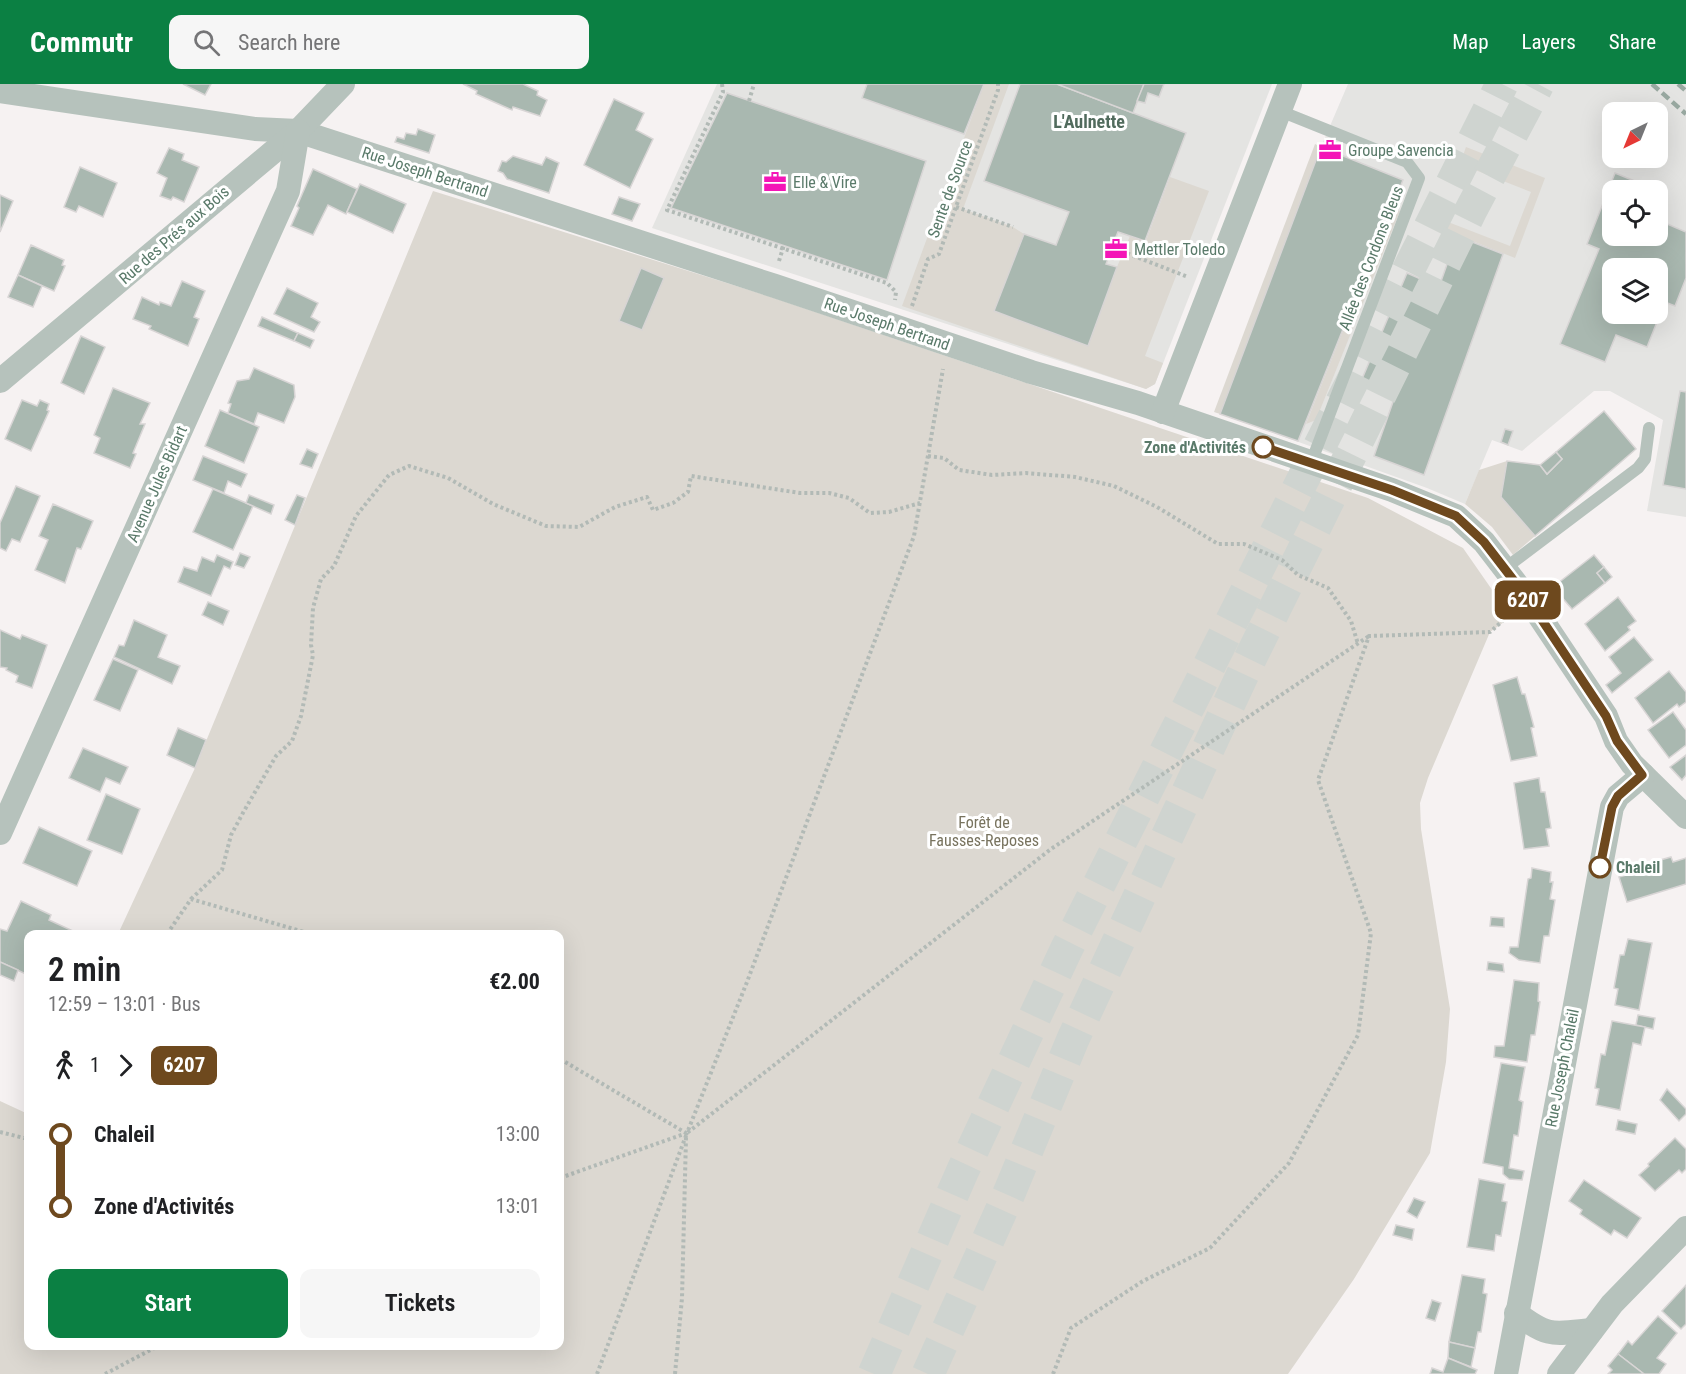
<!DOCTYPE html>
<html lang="en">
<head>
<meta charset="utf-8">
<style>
  :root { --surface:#fff; --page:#f6f6f6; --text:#202124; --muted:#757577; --accent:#0b8043 }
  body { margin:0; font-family:"Roboto Condensed",sans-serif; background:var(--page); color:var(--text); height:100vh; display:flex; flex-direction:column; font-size:22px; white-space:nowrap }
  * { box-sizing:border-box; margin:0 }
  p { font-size:20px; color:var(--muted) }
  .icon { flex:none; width:33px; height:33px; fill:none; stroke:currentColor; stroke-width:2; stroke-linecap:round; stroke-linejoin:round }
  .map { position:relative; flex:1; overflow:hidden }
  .details { position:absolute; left:24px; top:846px; width:540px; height:420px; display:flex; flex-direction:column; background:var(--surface); border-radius:12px; box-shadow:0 6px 24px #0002 }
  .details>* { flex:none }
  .badge { padding:0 12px; border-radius:9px; font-size:21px; line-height:39px }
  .needle { width:39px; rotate:223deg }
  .fabs { position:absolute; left:1602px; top:18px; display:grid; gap:12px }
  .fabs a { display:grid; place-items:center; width:66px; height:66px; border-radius:12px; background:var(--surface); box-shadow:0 6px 24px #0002; font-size:30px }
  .map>.badge { position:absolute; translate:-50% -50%; box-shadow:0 0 0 3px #fff }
  .legs { display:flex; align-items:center; gap:9px; height:66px; padding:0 24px; font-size:20px }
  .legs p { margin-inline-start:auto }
  .overview { display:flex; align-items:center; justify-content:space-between; height:102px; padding:0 24px }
  h1 { font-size:33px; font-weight:600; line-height:45px }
  .primary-button { display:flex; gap:12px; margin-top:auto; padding:12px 24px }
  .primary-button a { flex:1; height:69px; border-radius:12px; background:var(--accent); color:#fff; font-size:24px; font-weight:600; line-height:69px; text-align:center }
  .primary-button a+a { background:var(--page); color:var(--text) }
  ul { padding:0 24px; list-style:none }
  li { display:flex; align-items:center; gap:21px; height:72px; font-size:22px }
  li i { display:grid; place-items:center; width:9px; height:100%; margin:0 8px; background:currentColor }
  li i::after { content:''; width:15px; height:15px; margin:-8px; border:4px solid; border-radius:50%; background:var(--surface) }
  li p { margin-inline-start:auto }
  li:first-child i { background:linear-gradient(#0000 50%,currentColor 0) }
  li:last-child i { background:linear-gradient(currentColor 50%,#0000 0) }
  header { display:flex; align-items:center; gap:36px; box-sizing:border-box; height:84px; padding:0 30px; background:var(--accent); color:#fff }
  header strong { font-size:28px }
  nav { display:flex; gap:33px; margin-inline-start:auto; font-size:21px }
  .search { width:420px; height:54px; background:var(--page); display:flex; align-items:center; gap:15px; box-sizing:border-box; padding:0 21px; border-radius:12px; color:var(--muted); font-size:22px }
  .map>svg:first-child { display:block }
  .built { fill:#e4e4e2; fill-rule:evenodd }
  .green { fill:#dcd8d1 }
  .building { fill:#a9b8b0; stroke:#d8d5d5; stroke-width:1.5; fill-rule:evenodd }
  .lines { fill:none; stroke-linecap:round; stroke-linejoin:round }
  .motorway-tunnel { stroke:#cfd4d0; stroke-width:33; stroke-dasharray:33 16; stroke-linecap:butt }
  .path { stroke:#b2bab6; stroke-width:4; stroke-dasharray:3 3; stroke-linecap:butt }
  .service { stroke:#b6c2bc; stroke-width:12 }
  .minor { stroke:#b6c2bc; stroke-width:24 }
  .rail { stroke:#99a9a1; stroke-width:4.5; stroke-dasharray:9 4.5; stroke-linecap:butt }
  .line-1-casing { stroke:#fff; stroke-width:14 }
  .line-1 { stroke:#6e491e; stroke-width:9 }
  .stop-1-dot { fill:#fff; stroke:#6e491e; stroke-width:3 }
  .labels { text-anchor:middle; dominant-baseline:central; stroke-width:6; stroke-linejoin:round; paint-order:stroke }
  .poi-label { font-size:16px; fill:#5a7a6a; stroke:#fff; text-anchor:start }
  .street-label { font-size:16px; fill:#5a7a6a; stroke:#fff }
  .stop-label { font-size:16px; font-weight:bold; fill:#5a7a6a; stroke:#fff; text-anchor:end }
  .park-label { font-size:16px; fill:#78735e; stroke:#fff }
  .neighbourhood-label { font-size:18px; font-weight:bold; fill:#516b5d; stroke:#fff }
</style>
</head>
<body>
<header>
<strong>Commutr</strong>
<div class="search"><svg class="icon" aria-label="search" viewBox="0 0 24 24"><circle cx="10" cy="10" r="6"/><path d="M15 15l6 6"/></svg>Search here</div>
<nav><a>Map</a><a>Layers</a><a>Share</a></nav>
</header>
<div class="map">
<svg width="1686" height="1290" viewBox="0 0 1686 1290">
  <rect width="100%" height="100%" fill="#f6f2f2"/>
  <g class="built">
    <polygon points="717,0 1272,0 1155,300 1146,305 652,144"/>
    <path d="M1348 0H1686V433L1647 427 1663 336 1610 307H1594L1522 367 1492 356 1465 420 1427 404 1220 330 1321 63ZM1612 28H1658V74H1612ZM1612 106H1658V152H1612ZM1612 184H1658V230H1612Z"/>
  </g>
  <g class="green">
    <polygon points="984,0 1009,0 963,125 1013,143 1024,150 994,227 1117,183 1130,152 1146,157 1170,93 1209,107 1145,272 1163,279 1155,300 1146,305 902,222"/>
    <polygon points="1315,60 1321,63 1220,330 1214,328"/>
    <polygon points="1466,63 1545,94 1515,174 1427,139 1430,131 1510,162 1531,108 1460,80"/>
    <polygon points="433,107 762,210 1368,414 1463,464 1511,533 1490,548 1428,694 1420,719 1421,745 1450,925 1446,978 1430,1069 1354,1195 1288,1290 0,1290 0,1017 28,1030 28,1262 560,1262 560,850 118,850 195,684"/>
    <polygon points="1392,124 1400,127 1316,336 1306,340"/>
    <polygon points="1507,377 1501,413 1535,452 1513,471 1492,443 1465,420 1479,386"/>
  </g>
  <g class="building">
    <polygon points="183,0 211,0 205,11"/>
    <polygon points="463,0 523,0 538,7 537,11 547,16 540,32 513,23 512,26 476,10 477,7"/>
    <polygon points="867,0 984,0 964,50 862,14"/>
    <polygon points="1020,0 1057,0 1186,49 1145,157 1118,148 1116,153 1120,155 1113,176 1108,175 1106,180 1117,183 1088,262 994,227 1024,150 1056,161 1069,128 984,97"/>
    <polygon points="1057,0 1144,0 1133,29"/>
    <polygon points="1144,0 1164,0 1159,13 1148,9 1145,19 1137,17"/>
    <polygon points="727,9 926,77 887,196 671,124"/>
    <polygon points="614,15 644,29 636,46 653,55 630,104 584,81"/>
    <polygon points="418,45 435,51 429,69 395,58 397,53 404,55 406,49 416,51"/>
    <polygon points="1321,63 1403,96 1298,357 1220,330"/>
    <polygon points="169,64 184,70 182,76 199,83 184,118 173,113 171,116 160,112 167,94 157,89"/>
    <polygon points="513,72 542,81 546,73 559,79 549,109 507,95 503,89 498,87 502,77 506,78"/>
    <polygon points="80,83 117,99 103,133 79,122 76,128 64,123"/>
    <polygon points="313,85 357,105 346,130 328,121 313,151 291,142 299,124 297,122"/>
    <path d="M1615 89 1659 107 1658 111V106H1612V152H1658V136L1686 148V194L1675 222 1665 218 1647 263 1616 251 1605 278 1560 260 1599 165 1587 160ZM1612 184H1658V230H1612Z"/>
    <polygon points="360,100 406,120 393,149 347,128"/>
    <polygon points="0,111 13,117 0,148"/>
    <polygon points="619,113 640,120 632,137 612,130"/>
    <polygon points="1457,152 1503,170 1424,391 1374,372 1395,312 1362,295 1407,189 1439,203"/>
    <polygon points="31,161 64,176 62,181 65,182 54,207 18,191"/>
    <polygon points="641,184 664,194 642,246 619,237"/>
    <polygon points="18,191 42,202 33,223 8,213"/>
    <polygon points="182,197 205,207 194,233 199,235 188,262 149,245 151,242 133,235 142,213 159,221 160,218 171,222"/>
    <polygon points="287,204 318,219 311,233 320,238 314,248 274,230"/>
    <polygon points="262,233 298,249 294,257 258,242"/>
    <polygon points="298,249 314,256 310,264 294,257"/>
    <polygon points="81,252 105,263 84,310 61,299"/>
    <polygon points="254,284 294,301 295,313 284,339 258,329 254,340 228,329 231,320 228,319 237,297 249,295"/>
    <polygon points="113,304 150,319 140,340 145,340 133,369 136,370 130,384 94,369 100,354 94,351"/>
    <polygon points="1680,307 1686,308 1686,405 1663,401"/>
    <polygon points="22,316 37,322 40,316 49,320 47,326 49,327 31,367 5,355"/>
    <polygon points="220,326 259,343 244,379 205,362"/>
    <polygon points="1604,327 1636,365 1535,452 1501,413 1507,377 1540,381 1547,390 1562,375 1556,368"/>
    <polygon points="1505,345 1513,347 1508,361 1501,358"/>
    <polygon points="307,365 318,370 312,384 300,380"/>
    <polygon points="1556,368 1562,375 1547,390 1540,381"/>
    <polygon points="203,372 247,390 241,403 228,397 224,409 193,396"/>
    <polygon points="16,402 40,412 20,458 12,455 6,467 0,464 0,439"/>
    <polygon points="213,405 253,422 233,466 193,448"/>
    <polygon points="249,411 274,421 271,430 246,419"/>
    <polygon points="297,411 305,414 295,441 285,436"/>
    <polygon points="53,420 93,437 81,465 77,464 65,499 35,486 48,456 39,452"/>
    <polygon points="240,469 250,473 244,484 235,481"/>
    <polygon points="217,471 233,478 230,485 224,482 211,512 178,498 184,483 197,487 202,473 214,478"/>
    <polygon points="1594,471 1604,483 1597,489 1605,499 1572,525 1553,503"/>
    <polygon points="1604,483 1612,493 1605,499 1597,489"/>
    <polygon points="1618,513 1636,537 1628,543 1630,546 1605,567 1585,540"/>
    <polygon points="208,518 229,527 223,541 202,531"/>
    <polygon points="134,536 167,551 158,573 180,582 172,600 114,573 119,561 124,562"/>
    <polygon points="0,546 20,555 22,551 47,561 32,604 16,598 18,592 6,586 7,584 0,583"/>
    <polygon points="1634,553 1653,576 1612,609 1606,601 1621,589 1609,573"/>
    <polygon points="113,575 138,586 120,627 94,616"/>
    <polygon points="1669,587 1686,608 1686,618 1679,623 1677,620 1653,639 1635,614"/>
    <polygon points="1517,593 1522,610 1525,610 1534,643 1531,644 1537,672 1511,677 1493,601"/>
    <polygon points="1673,628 1686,646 1686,661 1669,674 1648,646"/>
    <polygon points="178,644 206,656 195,684 167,671"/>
    <polygon points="83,664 128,683 120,700 106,694 100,708 69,694"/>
    <polygon points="1686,671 1686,691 1682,696 1670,683"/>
    <polygon points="1539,694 1541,708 1545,708 1551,744 1546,745 1549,762 1524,765 1514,699"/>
    <polygon points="106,710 140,725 122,770 87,756"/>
    <polygon points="39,743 92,767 77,802 23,779"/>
    <polygon points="1671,773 1673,778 1686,774 1686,800 1627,818 1619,793 1641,787 1639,782"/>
    <polygon points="1532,784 1551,788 1550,798 1553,798 1550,815 1555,816 1549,852 1544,852 1540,879 1519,876 1509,869 1510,863 1518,863 1528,795 1531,794"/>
    <polygon points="21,817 51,831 49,836 73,847 71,850 28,850 28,891 0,878 0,845 7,847"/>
    <polygon points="1491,833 1504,834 1504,843 1490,842"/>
    <polygon points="1628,855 1652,859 1639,926 1615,921 1618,905 1614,904 1620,871 1624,871"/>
    <polygon points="0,878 18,886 14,897 0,891"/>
    <polygon points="1488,878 1503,880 1504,888 1487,886"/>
    <polygon points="1514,896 1539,899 1538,917 1540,918 1535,951 1531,951 1527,978 1494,973 1495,962 1504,962"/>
    <polygon points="1638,931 1655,934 1653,945 1636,941"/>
    <polygon points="1612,937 1645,943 1641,961 1633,959 1620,1026 1596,1021 1599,1005 1595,1004 1601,970 1605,971"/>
    <polygon points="1501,979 1525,983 1519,1016 1523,1018 1518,1052 1514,1051 1509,1084 1524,1087 1522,1096 1509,1095 1503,1090 1503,1083 1483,1079"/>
    <polygon points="1667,1005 1686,1025 1686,1030 1679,1037 1660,1016"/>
    <polygon points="1618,1036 1637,1040 1635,1050 1616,1046"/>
    <polygon points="1675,1054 1686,1065 1686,1085 1682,1089 1679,1086 1655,1107 1639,1091 1649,1082 1648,1080"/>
    <polygon points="1479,1095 1505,1100 1502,1117 1507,1118 1501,1152 1496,1151 1494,1167 1467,1163"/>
    <polygon points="1584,1096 1641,1134 1627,1154 1614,1146 1611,1151 1580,1130 1582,1126 1569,1117"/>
    <polygon points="1414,1114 1425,1118 1417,1134 1407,1128"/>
    <polygon points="1396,1141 1414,1145 1412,1156 1393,1151"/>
    <polygon points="1462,1191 1485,1195 1483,1209 1487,1210 1481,1248 1478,1248 1475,1264 1449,1258"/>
    <polygon points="1686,1201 1686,1240 1681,1245 1662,1227"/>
    <polygon points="1432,1216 1441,1219 1435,1237 1426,1234"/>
    <polygon points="1658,1232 1677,1249 1657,1274 1666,1280 1659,1290 1644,1290 1618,1270 1628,1257 1632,1261"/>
    <polygon points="1449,1258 1475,1264 1471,1283 1448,1274"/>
    <polygon points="1618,1270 1644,1290 1608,1290 1612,1286 1608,1282"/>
    <polygon points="1448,1274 1477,1286 1475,1290 1430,1290 1432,1284 1443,1288"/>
  </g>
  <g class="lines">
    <g class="motorway-tunnel">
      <polyline points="874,1290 963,1086 1066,866 1502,0"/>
      <polyline points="928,1290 1010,1107 1073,955 1247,581 1471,126 1538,0"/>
    </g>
    <g class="path">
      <polyline points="722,0 723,8 667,126 887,199 896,208 895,216"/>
      <polyline points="749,17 754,0"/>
      <polyline points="956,123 1013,143"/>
      <polyline points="1116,165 1188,193"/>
      <polyline points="779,177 784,161"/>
      <polyline points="912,222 928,175 939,170 998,6 998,0"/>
      <polyline points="928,372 944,374 959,386 992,391 1026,389 1075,393 1114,402 1157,423 1218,460 1244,460 1282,476 1298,491 1328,504 1351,537 1358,560"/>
      <polyline points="191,815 222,786 231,751 244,727 276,672 292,657 301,632 313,571 311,561 313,524 321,495 334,482 356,432 389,391 409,382 448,394 493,420 546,442 579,443 615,423 647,413 653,426 673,419 688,408 691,392 800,409 829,409 849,414 870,429 889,428 920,419"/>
      <polyline points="167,850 191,815 311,850"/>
      <polyline points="560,975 686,1049"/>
      <polyline points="0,1048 24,1054 28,1052"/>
      <polyline points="560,1094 687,1049 747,898 914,452 943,285"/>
      <polyline points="105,1290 158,1262"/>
      <polyline points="597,1290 687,1049 1051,765 1369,552"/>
      <polyline points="675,1290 682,1214 686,1053"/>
      <polyline points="1053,1290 1071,1244 1143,1197 1210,1164 1289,1079 1358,951 1371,849 1318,696 1369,552 1490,548 1509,531"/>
    </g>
    <g class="service">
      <polyline points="1280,27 1407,78 1419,94 1311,379"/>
      <polyline points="1504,485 1638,384 1645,375 1649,344"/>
    </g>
    <g class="minor">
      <polyline points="0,7 255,45 298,47 775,202 1031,288 1138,319 1392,406 1456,432 1484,458 1528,515 1606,632 1616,657 1632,680 1686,733"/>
      <polyline points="0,297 298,47 343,0"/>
      <polyline points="1163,328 1290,0"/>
      <polyline points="0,749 288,107 298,47"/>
      <path d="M1516 1229C1549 1254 1553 1250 1592 1246"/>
      <polyline points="1506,1290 1612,723 1618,712 1643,691"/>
      <polyline points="1559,1290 1612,1220 1686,1144"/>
    </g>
    <g class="rail">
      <polyline points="1652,0 1686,30"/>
      <polyline points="1678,0 1686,7"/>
    </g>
  </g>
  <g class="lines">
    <g class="line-1-casing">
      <polyline id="line-1" points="1263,363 1392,406 1456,432 1484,458 1528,515 1606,632 1617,657 1642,691 1618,712 1612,723 1600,783"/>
    </g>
    <use href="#line-1" class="line-1"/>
  </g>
  <defs>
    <g id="office-bare" transform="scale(1.8)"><path d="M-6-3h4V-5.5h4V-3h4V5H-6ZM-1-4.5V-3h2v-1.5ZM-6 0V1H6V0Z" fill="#f415b7" stroke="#fff" stroke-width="2.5" paint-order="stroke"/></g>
  </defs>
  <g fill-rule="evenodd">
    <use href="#office-bare" x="1330" y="66"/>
    <use href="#office-bare" x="775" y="98"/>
    <use href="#office-bare" x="1116" y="165"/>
  </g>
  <g class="stop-1-dot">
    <circle cx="1263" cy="363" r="10"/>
    <circle cx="1600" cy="783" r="10"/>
  </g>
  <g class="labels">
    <g class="poi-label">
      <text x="1348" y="66">Groupe Savencia</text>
      <text x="793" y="98">Elle &amp; Vire</text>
      <text x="1134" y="165">Mettler Toledo</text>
    </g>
    <g class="street-label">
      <text transform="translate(425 88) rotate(18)">Rue Joseph Bertrand</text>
      <text transform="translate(950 105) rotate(-70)">Sente de Source</text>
      <text transform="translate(174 151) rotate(-41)">Rue des Prés aux Bois</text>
      <text transform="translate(1371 174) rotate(-69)">Allée des Cordons Bleus</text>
      <text transform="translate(887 240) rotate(19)">Rue Joseph Bertrand</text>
      <text transform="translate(157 400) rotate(-66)">Avenue Jules Bidart</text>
      <text transform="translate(1562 984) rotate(-79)">Rue Joseph Chaleil</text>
    </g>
    <g class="stop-label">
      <text x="1246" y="363">Zone d'Activités</text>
      <text x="1616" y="783" text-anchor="start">Chaleil</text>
    </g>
    <g class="park-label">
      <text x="984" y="738">Forêt de<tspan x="984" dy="18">Fausses-Reposes</tspan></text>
    </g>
    <g class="neighbourhood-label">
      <text x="1089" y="37">L'Aulnette</text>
    </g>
  </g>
</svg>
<div class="fabs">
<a><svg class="needle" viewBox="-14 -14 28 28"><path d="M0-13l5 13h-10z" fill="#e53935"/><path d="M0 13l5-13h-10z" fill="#757577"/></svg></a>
<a><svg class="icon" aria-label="locate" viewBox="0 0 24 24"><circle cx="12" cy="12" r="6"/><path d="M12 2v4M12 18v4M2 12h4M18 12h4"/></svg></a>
<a><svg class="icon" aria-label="layers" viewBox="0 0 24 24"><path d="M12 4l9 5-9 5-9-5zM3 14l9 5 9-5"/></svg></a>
</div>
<b class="badge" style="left:1528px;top:516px;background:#6e491e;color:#fff">6207</b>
<section class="details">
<div class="overview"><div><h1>2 min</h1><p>12:59 – 13:01 · Bus</p></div><b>€2.00</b></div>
<div class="legs"><svg class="icon" aria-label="walk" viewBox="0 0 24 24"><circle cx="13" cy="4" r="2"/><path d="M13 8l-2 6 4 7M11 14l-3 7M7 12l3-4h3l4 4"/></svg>1<svg class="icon" aria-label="forward" viewBox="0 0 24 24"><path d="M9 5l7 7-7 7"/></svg><b class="badge" style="background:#6e491e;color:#fff">6207</b></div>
<ul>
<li><i style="color:#6e491e"></i><b>Chaleil</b><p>13:00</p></li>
<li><i style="color:#6e491e"></i><b>Zone d'Activités</b><p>13:01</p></li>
</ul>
<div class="primary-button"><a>Start</a><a>Tickets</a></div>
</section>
</div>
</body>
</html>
